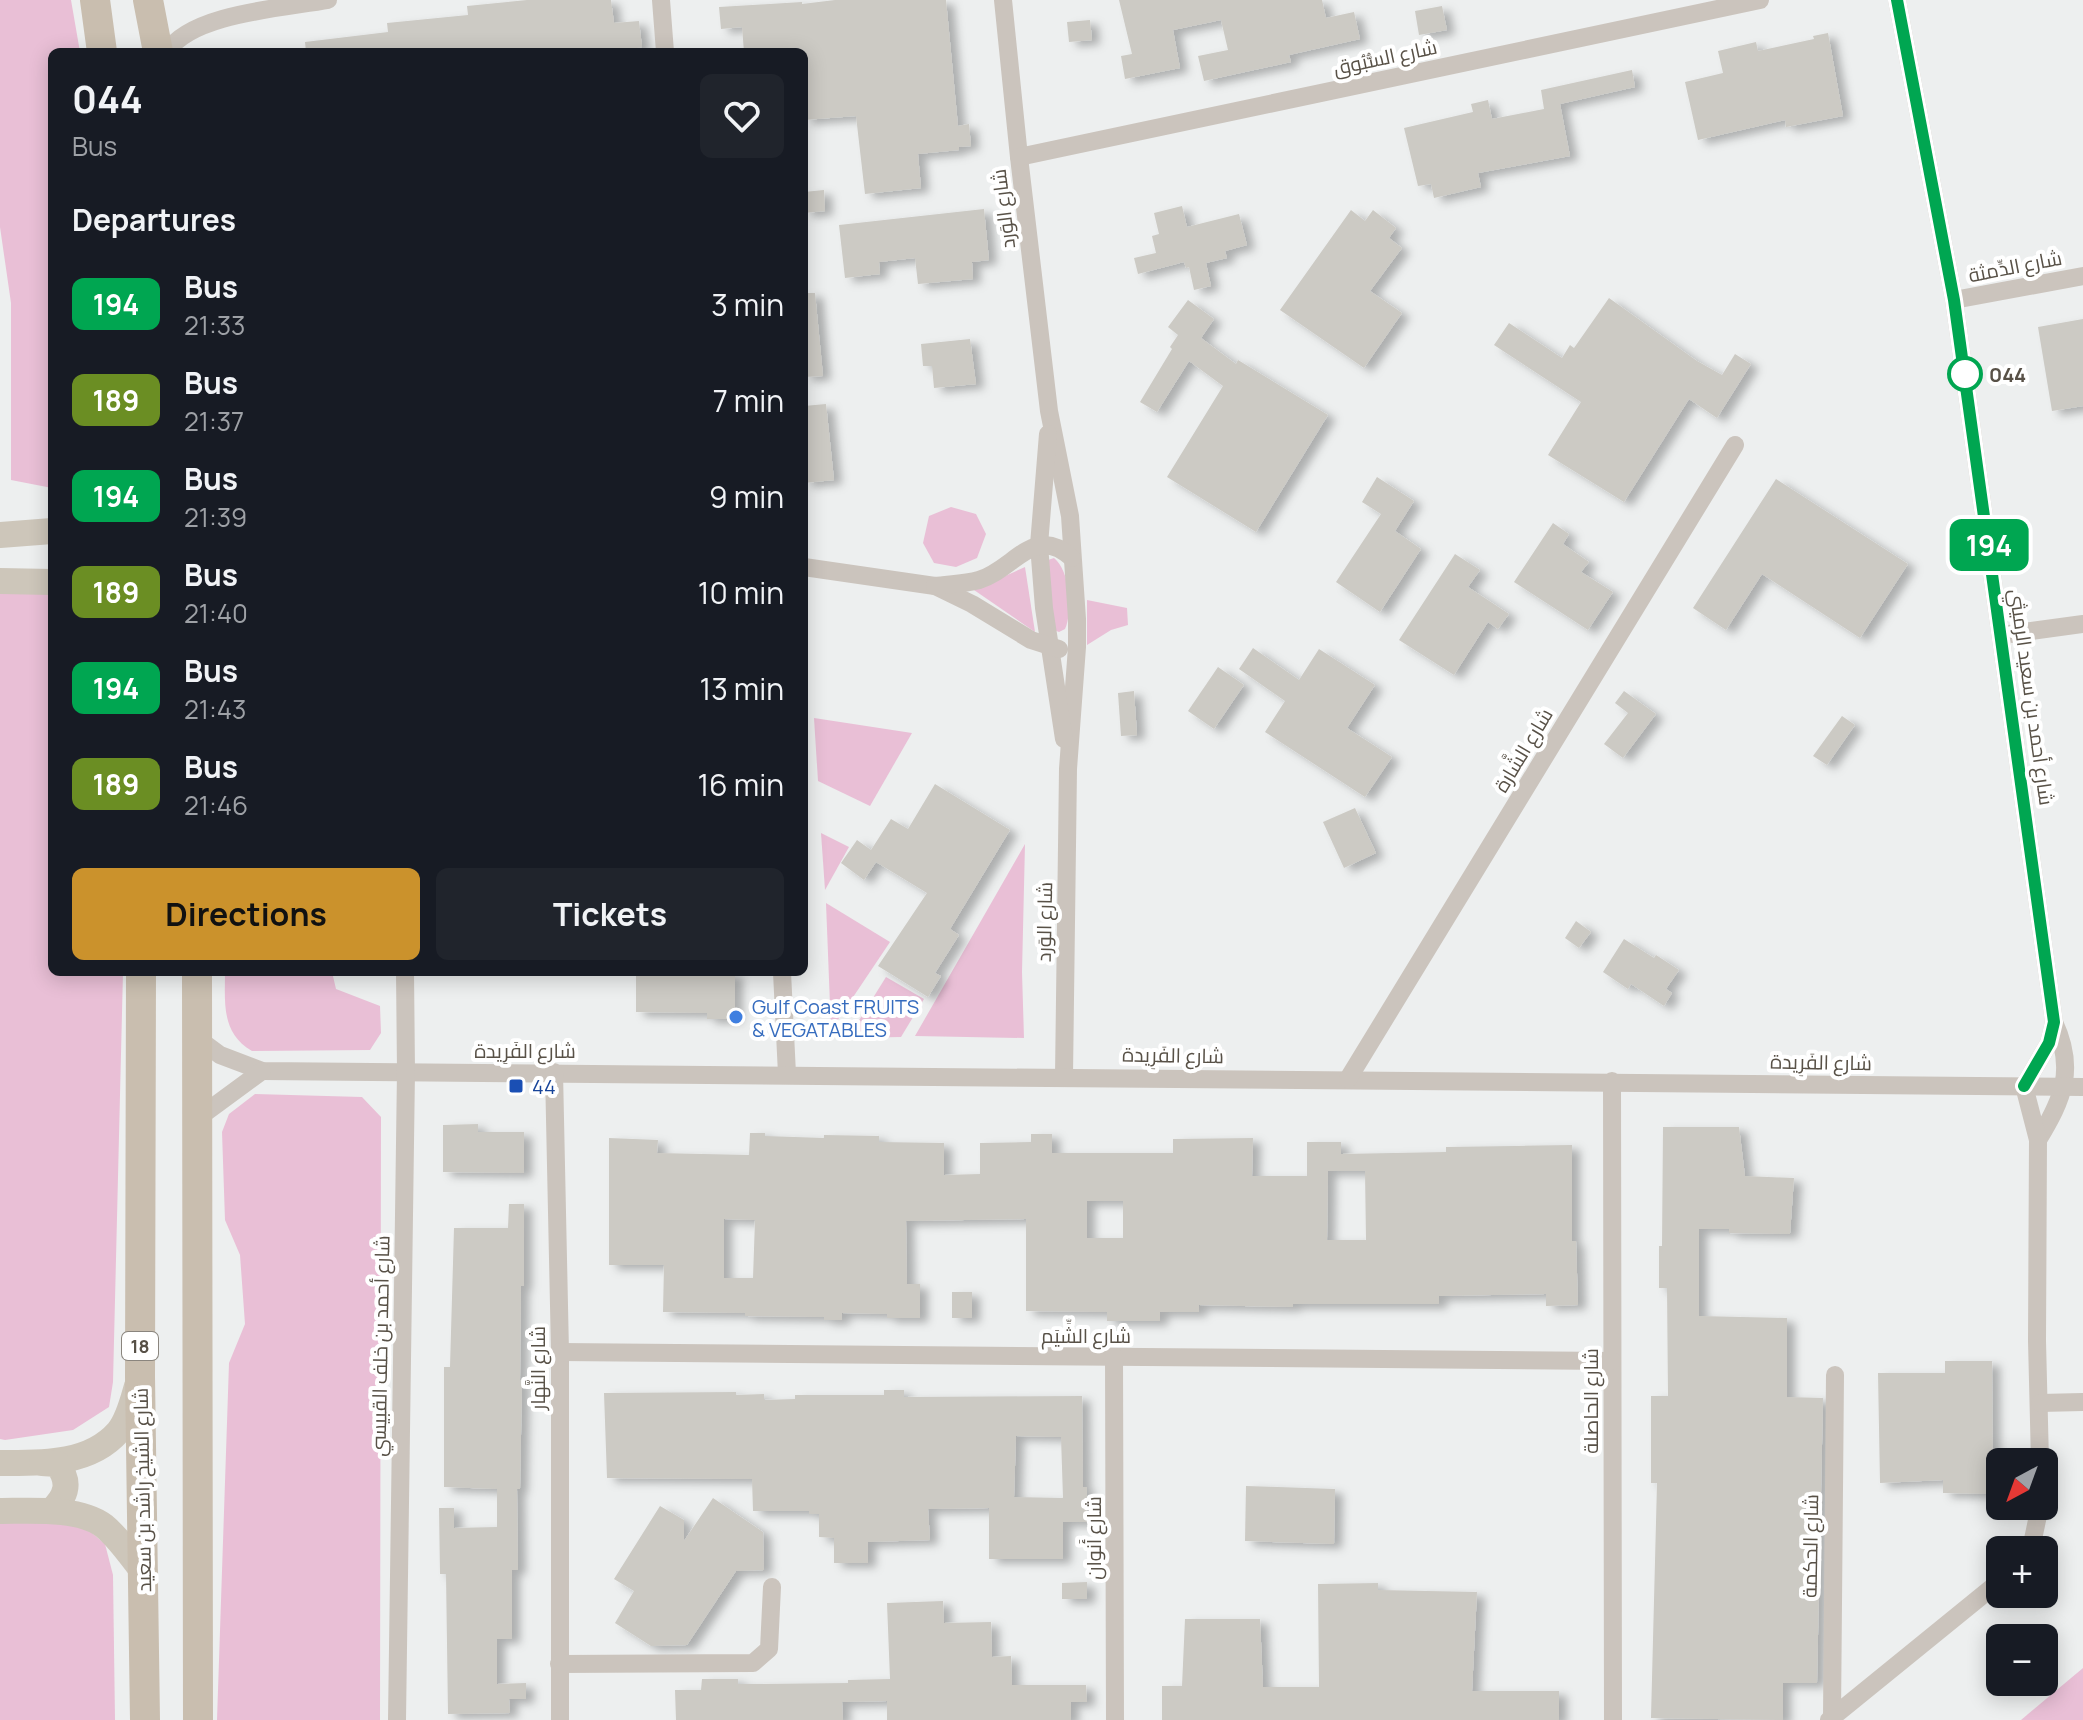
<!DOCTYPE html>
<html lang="en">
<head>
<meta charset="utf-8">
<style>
  :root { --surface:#171b24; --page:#20242c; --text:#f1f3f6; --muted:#9ea1a6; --accent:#cb922c }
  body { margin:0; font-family:Manrope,Cairo,sans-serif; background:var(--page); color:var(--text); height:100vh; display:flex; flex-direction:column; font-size:30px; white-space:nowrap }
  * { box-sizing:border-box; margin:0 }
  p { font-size:26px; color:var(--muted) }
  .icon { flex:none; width:44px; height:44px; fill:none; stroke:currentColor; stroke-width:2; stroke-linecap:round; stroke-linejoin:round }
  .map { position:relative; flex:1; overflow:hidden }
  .drawer { position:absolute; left:48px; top:48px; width:760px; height:928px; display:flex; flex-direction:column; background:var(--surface); border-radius:12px; box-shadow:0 4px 20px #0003 }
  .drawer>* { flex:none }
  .badge { padding:0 16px; border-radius:12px; font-size:28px; line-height:52px }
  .needle { width:52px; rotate:221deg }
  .buttons { position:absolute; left:1986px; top:1448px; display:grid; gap:16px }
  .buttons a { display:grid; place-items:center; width:72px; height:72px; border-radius:12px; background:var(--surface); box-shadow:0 4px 20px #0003; font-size:40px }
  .map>.badge { position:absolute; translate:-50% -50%; box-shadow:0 0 0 4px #fff }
  h2 { padding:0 24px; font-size:30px; line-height:72px }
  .round { display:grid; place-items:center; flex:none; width:84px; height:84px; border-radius:12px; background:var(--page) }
  .headline { display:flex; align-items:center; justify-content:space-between; height:136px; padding:0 24px }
  h1 { font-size:38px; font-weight:700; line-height:60px }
  .button { display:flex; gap:16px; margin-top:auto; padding:16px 24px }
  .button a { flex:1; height:92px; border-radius:12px; background:var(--accent); color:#111; font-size:32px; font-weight:700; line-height:92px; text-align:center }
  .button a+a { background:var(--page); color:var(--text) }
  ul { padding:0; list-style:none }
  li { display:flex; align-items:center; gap:24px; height:96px; padding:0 24px }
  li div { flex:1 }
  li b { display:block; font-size:30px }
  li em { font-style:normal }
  li .badge { min-width:88px; font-weight:700; text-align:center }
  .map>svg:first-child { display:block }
  .green { fill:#e9bfd6 }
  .building { fill:#cccac4; fill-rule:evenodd; filter:url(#shadow) }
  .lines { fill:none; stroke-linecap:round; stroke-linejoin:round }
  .street { stroke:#cbc4bd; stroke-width:18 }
  .secondary { stroke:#cdc6ba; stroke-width:26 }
  .primary { stroke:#c9beaf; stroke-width:30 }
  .line-casing { stroke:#fff; stroke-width:18 }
  .line { stroke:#00a651; stroke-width:12 }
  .stop-dot { fill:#fff; stroke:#00a651; stroke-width:4 }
  .shop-dot { fill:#3f7fe0; stroke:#fff; stroke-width:3 }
  .transit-dot { fill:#1a4fb4; stroke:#fff; stroke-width:3 }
  .labels { text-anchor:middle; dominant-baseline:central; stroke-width:8; stroke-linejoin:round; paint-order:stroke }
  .shield { fill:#fff; stroke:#8a857e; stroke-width:2 }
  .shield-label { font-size:18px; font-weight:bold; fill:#585147 }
  .street-label { font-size:20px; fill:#585147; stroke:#fff }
  .stop-label { font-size:20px; font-weight:bold; fill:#585147; stroke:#fff; text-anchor:start }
  .shop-label { font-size:20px; fill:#366cbe; stroke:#fff; text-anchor:start }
  .transit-label { font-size:20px; fill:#164399; stroke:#fff; text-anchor:start }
</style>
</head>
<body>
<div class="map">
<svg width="2083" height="1720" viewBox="0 0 2083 1720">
  <defs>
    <filter id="shadow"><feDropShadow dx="8" dy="4.5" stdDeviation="4" flood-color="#0004"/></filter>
  </defs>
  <rect width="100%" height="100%" fill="#edefef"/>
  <g class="green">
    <polygon points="0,0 71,0 80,52 52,52 52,488 11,480 11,303 0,227"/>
    <polygon points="951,507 976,514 986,534 977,558 956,567 934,563 923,543 929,516"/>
    <path d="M1054 558C1070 571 1073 611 1065 629L1059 632 1054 630 1048 560Z"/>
    <polygon points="1025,567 1035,632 974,590"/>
    <polygon points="0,584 52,584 52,972 123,972 113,1382 109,1407 73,1430 5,1440 0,1439"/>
    <polygon points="1087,600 1127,608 1128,625 1111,630 1087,645"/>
    <polygon points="814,718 912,733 870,806 818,781"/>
    <polygon points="821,833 849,847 825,890"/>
    <polygon points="1025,844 1022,972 1024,1038 915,1036"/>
    <polygon points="826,903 890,942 831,1030"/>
    <path d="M225 972H332L336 989 380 1006 381 1033 370 1050 252 1051C221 1033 225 1003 225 972Z"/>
    <polygon points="886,977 924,999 901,1037 848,1038"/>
    <polygon points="255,1094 362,1097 381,1117 380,1720 217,1720 229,1363 245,1324 240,1255 225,1220 222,1132 229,1114"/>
    <polygon points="79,1522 105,1544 113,1575 115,1720 0,1720 0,1523"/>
    <polygon points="2083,1668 2083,1720 2021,1720"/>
  </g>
  <g class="building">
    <polygon points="527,0 611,0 614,23 639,21 642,47 615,52 306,52 305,42 388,32 387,23 468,15 467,6"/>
    <polygon points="835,0 946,0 958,126 969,124 971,146 959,147 959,150 918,154 921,188 865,194 856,116 804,120 804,52 744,52 742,27 721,29 719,7 802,2 802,4"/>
    <polygon points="1119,0 1322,0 1326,18 1354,12 1360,39 1289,55 1291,62 1204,81 1198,56 1228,50 1221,20 1173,30 1180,68 1125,79 1121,56 1132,54"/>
    <polygon points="1442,6 1447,30 1419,35 1415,11"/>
    <polygon points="1090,20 1092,40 1069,42 1067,22"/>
    <polygon points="1828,33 1843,116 1786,127 1785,120 1698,140 1685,82 1723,73 1718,51 1756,42 1758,51 1814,39 1813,36"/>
    <polygon points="1632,70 1635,87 1560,104 1570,156 1478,173 1481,187 1434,198 1431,184 1418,186 1404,128 1473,112 1471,104 1488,100 1492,119 1544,109 1541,90"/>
    <polygon points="824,190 825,211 804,213 804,192"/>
    <polygon points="1182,206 1187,227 1239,214 1247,245 1225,251 1227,258 1206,263 1211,286 1194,290 1189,267 1186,268 1184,262 1138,274 1134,258 1156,253 1152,236 1159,234 1154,213"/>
    <polygon points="984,209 989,260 972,262 973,279 918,284 915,258 879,262 880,274 845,278 839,225"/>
    <polygon points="1351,210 1365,221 1373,210 1396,228 1389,238 1402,248 1370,291 1402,313 1364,368 1280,310"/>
    <polygon points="804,293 815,293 823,376 804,377"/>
    <polygon points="1609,298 1697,361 1722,375 1735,354 1751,364 1717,418 1689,399 1624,502 1548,455 1581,402 1494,345 1509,323 1562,358 1570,345 1574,348"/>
    <polygon points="1188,300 1214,319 1201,338 1236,364 1238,360 1328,415 1256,532 1167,477 1223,386 1189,361 1157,412 1140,402 1172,349 1170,347 1178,335 1168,327"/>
    <polygon points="2083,319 2083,406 2052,411 2038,327"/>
    <polygon points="970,339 976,384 934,388 932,366 923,366 921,344"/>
    <polygon points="826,404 834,480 804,483 804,406"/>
    <polygon points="1377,477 1414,501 1395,531 1421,549 1380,612 1336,582 1381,514 1362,502"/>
    <polygon points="1776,479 1908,564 1860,638 1762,574 1726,630 1693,608"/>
    <polygon points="1553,523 1569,534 1563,544 1589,562 1581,572 1613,592 1588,630 1514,582"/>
    <polygon points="1455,554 1480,570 1468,587 1509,614 1498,629 1488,622 1454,675 1399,640"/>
    <polygon points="1253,648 1299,680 1319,649 1375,685 1347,728 1392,757 1365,797 1265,732 1285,701 1239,669"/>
    <polygon points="1218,667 1244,685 1214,729 1188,711"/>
    <polygon points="1134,691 1137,735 1121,736 1118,693"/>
    <polygon points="1624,691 1656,714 1623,758 1604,744 1628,713 1615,703"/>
    <polygon points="1842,716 1855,725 1827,765 1813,756"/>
    <polygon points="935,784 1010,830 950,929 959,935 935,973 941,976 928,997 878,966 927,893 876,862 864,880 841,863 857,840 871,850 891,819 908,829"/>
    <polygon points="1355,808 1376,853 1344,868 1323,822"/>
    <polygon points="1576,921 1591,932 1579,948 1565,938"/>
    <polygon points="1624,939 1654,958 1656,955 1679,970 1666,989 1672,993 1664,1006 1631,984 1628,989 1603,972"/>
    <polygon points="636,972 735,972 735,1019 707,1019 707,1013 636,1012"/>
    <polygon points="478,1124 478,1132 524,1132 524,1173 443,1172 443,1125"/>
    <polygon points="1663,1127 1739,1127 1745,1176 1794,1178 1790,1234 1729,1233 1729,1229 1699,1229 1699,1316 1787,1318 1787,1397 1823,1398 1817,1683 1783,1683 1783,1720 1651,1718 1657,1483 1651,1483 1651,1396 1668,1396 1667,1288 1659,1288 1659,1246 1662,1246"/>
    <path d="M750 1133H765V1136L824 1138V1135L879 1136V1142L944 1143V1175L980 1174V1143L1031 1142V1134H1052V1153H1173V1139L1253 1138 1252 1176H1307V1142H1341V1154L1446 1152V1147L1572 1145V1241H1576L1578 1305 1546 1306V1294L1439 1296V1304H1293V1307L1199 1305V1312H1160V1321H1107V1312L1026 1311V1219L906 1221 907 1284H920V1318H887V1314L842 1313V1320H824V1317L745 1316V1313L663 1312 664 1265H609V1138L658 1140 657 1153 749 1155ZM1328 1171H1365L1366 1240H1327ZM1087 1201H1123V1238H1087ZM724 1219 755 1220 753 1278H724Z"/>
    <polygon points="509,1204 524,1204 524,1286 521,1286 520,1380 522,1381 520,1489 517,1489 518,1570 512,1570 512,1639 497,1639 497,1684 526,1683 526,1699 509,1699 510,1713 448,1714 446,1574 440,1574 439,1508 454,1508 454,1528 497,1527 497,1489 444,1487 444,1367 450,1367 454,1228 508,1228"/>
    <rect x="952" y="1292" width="20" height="26"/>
    <polygon points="1945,1361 1992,1361 1993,1494 1943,1493 1943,1480 1880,1483 1878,1373 1945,1373"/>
    <path d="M884 1390H904V1397L1082 1396 1083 1487H1087V1522H1063V1559H989V1508L928 1509 930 1540 868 1542V1563H834V1538L819 1537V1514H809V1511H753L752 1479 607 1478 604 1393 736 1392V1395L764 1394V1400L795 1399V1395H884ZM1016 1436 1061 1437 1063 1498 1014 1497Z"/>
    <polygon points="1246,1486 1335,1489 1334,1544 1245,1541"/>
    <polygon points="713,1498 763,1532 764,1570 736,1571 687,1645 651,1646 615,1623 634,1591 614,1579 660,1506 684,1520 684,1541"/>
    <polygon points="1087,1582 1087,1599 1062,1599 1062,1583"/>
    <polygon points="1378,1583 1378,1590 1477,1592 1472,1691 1559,1691 1559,1720 1162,1720 1162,1686 1182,1686 1185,1619 1260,1619 1263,1687 1319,1687 1318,1584"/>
    <polygon points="943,1601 944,1623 991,1622 992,1657 1011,1656 1012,1685 1086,1685 1087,1702 1071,1702 1071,1720 887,1720 887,1701 842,1702 843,1720 676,1720 675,1690 701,1690 702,1679 738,1679 738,1684 761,1684 848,1683 848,1680 890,1679 887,1603"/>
  </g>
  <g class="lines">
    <g class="street">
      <polyline points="661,0 665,52"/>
      <polyline points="1003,0 1019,157 1049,411 1070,516 1077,619 1077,647 1068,769 1064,1076"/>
      <path d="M1897 0 1954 300 2054 1022C2076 1069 2063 1099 2038 1140"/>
      <path d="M167 52C191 13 285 8 328 0"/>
      <polyline points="1019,157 1760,0"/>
      <polyline points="1954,300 2083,276"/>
      <polyline points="1048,434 1039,545 1044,608 1064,739"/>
      <polyline points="804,567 935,586 972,604 1031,640 1059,649"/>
      <path d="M935 586C949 584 965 584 979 580 1015 569 1034 523 1072 558"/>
      <polyline points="2002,635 2083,624"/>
      <polyline points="782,972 787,1074"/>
      <polyline points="197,1038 220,1055 262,1071 2083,1087"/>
      <polyline points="554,1072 560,1352 560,1720"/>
      <polyline points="1348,1079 1735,445"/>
      <polyline points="1612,1081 1613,1720"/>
      <polyline points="2024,1086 2038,1140 2037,1341 2040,1462"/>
      <polyline points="2024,1086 2049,1043 2054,1022"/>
      <polyline points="198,1118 262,1071"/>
      <polyline points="560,1352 1612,1361"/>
      <polyline points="1114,1357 1115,1720"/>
      <polyline points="2040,1403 2083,1402"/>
      <polyline points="2028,1550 2032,1544 2040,1506"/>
      <polyline points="559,1664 753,1663 769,1649 772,1587"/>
      <polyline points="1832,1717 1835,1375"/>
      <polyline points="397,1720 406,1071 405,972"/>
      <polyline points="1829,1720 2000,1581"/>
    </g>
    <g class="secondary">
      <polyline points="0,535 52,531"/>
      <polyline points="0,581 52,582"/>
      <path d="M0 1463C40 1463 89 1465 118 1432 128 1421 133 1400 137 1386"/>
      <path d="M42 1463 57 1464C71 1482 67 1496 51 1511"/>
      <path d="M0 1511C29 1511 80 1507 104 1526 120 1539 132 1558 145 1574"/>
    </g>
    <g class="primary">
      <polyline points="95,0 102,52"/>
      <polyline points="148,0 158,52"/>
      <polyline points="141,972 140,1377 145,1720"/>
      <polyline points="197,972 198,1720"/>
    </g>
  </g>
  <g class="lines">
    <g class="line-casing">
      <polyline id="line" points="1897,0 1954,300 2054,1022 2049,1043 2024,1086"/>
    </g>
    <use href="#line" class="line"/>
  </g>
  <circle class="stop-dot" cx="1965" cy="374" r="16"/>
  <circle class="shop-dot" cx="736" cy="1017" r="8"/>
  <rect class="transit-dot" x="508" y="1078" width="16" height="16" rx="4"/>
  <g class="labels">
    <rect class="shield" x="122" y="1332" width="36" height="28" rx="6"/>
    <g class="shield-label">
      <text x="140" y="1346">18</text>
    </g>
    <g class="street-label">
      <text transform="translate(1385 57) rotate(-12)">شارع السُّبُوق</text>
      <text transform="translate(1003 209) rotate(-97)">شارع الوَرد</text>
      <text transform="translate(2015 266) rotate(-11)">شارع الدِّمثة</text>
      <text transform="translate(2032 697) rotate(82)">شارع أحمد بن سعيد الرميثي</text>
      <text transform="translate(1523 750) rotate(-59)">شارع الشَّارة</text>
      <text transform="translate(1044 922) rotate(-89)">شارع الوَرد</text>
      <text x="525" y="1050">شارع الفَرِيدة</text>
      <text transform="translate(1173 1055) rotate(1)">شارع الفَرِيدة</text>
      <text transform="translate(1821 1062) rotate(1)">شارع الفَرِيدة</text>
      <text x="1086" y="1335">شارع الشِّيَم</text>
      <text transform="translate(380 1346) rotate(-89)">شارع أحمد بن خلف القبيسي</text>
      <text transform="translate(537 1368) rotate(-90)">شارع النَّهار</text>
      <text transform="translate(1590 1401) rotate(-90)">شارع الحاصلة</text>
      <text transform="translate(142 1490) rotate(-91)">شارع الشيخ راشد بن سعيد</text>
      <text transform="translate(1093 1538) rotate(-90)">شارع أَنوان</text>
      <text transform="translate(1810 1546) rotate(-89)">شارع الحكمة</text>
    </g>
    <g class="stop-label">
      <text x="1989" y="374">044</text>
    </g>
    <g class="shop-label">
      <text x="752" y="1006">Gulf Coast FRUITS<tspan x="752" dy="23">&amp; VEGATABLES</tspan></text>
    </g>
    <g class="transit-label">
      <text x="532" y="1086">44</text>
    </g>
  </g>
</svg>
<div class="buttons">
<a><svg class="needle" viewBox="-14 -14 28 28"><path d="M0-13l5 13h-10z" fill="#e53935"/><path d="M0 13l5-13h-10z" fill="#9ea1a6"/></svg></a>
<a>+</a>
<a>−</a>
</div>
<b class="badge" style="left:1989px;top:545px;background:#00a651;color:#fff">194</b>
<section class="drawer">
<div class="headline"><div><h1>044</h1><p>Bus</p></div><a class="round"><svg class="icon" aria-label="heart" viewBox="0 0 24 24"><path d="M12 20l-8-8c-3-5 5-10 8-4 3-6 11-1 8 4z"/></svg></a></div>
<h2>Departures</h2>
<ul>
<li><span class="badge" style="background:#00a651;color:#fff">194</span><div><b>Bus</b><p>21:33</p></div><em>3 min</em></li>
<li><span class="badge" style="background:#6b8e23;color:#fff">189</span><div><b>Bus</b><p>21:37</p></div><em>7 min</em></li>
<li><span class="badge" style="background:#00a651;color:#fff">194</span><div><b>Bus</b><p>21:39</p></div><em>9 min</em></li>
<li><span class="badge" style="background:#6b8e23;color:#fff">189</span><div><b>Bus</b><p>21:40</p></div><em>10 min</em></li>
<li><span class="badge" style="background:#00a651;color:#fff">194</span><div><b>Bus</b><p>21:43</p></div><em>13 min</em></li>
<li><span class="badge" style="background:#6b8e23;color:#fff">189</span><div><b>Bus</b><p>21:46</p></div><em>16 min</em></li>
</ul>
<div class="button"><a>Directions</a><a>Tickets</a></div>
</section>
</div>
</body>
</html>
